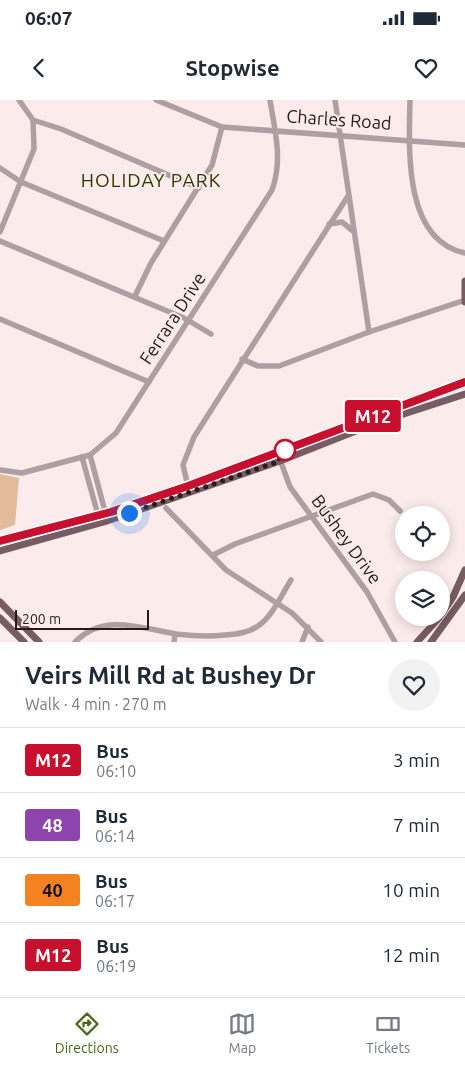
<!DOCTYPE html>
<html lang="en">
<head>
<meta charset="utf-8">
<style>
  :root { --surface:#fff; --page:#f2f2f3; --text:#1f2937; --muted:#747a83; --line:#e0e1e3; --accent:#4b6618 }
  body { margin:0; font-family:Ubuntu,sans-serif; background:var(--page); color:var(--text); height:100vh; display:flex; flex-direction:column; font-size:19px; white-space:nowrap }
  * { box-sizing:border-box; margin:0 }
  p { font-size:16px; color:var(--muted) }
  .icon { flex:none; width:28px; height:28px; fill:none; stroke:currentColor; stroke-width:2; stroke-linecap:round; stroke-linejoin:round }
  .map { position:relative; height:542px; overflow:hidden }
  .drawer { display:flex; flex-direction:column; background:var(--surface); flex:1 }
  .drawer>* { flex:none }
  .badge { padding:0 10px; border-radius:4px; font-size:18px; line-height:32px }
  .controls { position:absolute; left:395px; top:406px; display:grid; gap:10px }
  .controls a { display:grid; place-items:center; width:55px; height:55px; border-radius:50%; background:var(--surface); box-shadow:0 2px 12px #0003; font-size:25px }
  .scale { position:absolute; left:15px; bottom:12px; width:134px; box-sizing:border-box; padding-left:5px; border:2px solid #291a1a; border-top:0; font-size:14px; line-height:18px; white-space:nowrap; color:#291a1a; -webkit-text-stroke:4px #fcebeb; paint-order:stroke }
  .you { position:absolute; width:25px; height:25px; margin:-12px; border:4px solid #fff; border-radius:50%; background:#1a73e8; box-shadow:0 0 0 8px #1a73e833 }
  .map>.badge { position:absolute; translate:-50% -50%; box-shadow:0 0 0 2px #fff }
  .round { display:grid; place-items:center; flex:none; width:52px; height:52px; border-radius:26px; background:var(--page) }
  .summary { display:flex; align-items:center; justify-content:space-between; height:85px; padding:0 25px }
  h1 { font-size:24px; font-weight:600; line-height:38px }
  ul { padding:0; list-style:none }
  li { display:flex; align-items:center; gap:15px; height:65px; padding:0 25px; border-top:1px solid var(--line) }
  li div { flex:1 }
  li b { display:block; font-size:19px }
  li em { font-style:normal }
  li .badge { min-width:55px; font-weight:700; text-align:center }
  .status { display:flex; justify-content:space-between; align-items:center; height:35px; padding:0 25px; background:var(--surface); direction:ltr }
  .status svg { height:14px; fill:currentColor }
  header { display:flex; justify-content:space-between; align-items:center; height:65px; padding:0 25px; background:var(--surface); font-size:22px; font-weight:600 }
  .tab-bar { display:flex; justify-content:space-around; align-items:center; height:70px; border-top:1px solid var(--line); background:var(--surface); font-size:14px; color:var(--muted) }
  .tab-bar a { display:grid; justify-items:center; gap:2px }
  .tab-bar .on { color:var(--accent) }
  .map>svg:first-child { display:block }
  .green { fill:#e2bb9a }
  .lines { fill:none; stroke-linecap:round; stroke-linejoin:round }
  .minor { stroke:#af9fa3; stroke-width:5.5 }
  .major { stroke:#785c64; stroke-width:7 }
  .line-casing { stroke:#fff; stroke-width:11 }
  .line { stroke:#c8102e; stroke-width:8 }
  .walk { stroke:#291a1a; stroke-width:5; stroke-dasharray:0 9 }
  .stop-dot { fill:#fff; stroke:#c8102e; stroke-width:2.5 }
  .labels { text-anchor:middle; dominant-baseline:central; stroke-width:4; stroke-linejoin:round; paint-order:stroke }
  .street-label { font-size:18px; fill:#291a1a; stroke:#fcebeb }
  .neighbourhood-label { font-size:19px; letter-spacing:1px; fill:#283a02; stroke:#fcebeb }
</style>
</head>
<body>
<div class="status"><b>06:07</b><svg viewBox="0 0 49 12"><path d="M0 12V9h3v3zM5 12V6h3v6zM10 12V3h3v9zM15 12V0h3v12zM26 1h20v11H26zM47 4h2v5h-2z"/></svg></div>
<header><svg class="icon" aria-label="back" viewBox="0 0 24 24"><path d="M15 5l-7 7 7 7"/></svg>Stopwise<svg class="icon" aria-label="heart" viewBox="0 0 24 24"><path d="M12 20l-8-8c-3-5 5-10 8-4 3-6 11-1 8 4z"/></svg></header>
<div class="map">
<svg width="465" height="542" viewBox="0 0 465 542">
  <rect width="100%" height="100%" fill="#fcebeb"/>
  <polygon class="green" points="0,374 19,378 15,425 0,430"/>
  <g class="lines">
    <g class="minor">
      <polyline points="156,0 222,27 465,45"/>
      <polyline points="335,0 369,232"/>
      <path d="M410 0C409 49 403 140 465 153"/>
      <polyline points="33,20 61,29 199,88"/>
      <polyline points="0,68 21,82 164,141"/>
      <polyline points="329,124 342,122 353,131"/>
      <polyline points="0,132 34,49 33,20 19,0"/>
      <polyline points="0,141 184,218 211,234"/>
      <polyline points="135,196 151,163 212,65 222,27"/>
      <polyline points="0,219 149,282"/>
      <polyline points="242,259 258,266 279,266 369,232 465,200"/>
      <polyline points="90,355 106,415"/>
      <polyline points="82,357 98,415 100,418"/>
      <polyline points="279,357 290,387 367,492 395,542"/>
      <path d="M0 370 22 373 90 355 116 333 272 90C283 60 275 31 270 0"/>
      <polyline points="188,386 183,365 194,337 348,96"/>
      <polyline points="166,408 226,470 292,513 321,542"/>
      <polyline points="213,455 235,444 373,394 389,400 400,411"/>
      <path d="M75 542C104 513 140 528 176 534 192 536 208 537 225 535 236 534 248 533 258 526 272 517 282 494 291 480"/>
      <polyline points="174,542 175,534"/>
      <polyline points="302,542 308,527"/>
    </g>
    <g class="major">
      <polyline points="465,181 465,202"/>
      <polyline points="0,441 111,412 188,386 465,282"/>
      <polyline points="0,451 104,422 280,361 376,323 465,294"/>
      <polyline points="0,502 39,542"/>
      <polyline points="441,515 453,497 465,470"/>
      <polyline points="0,518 24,542"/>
      <polyline points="417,542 439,518"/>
      <polyline points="431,542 465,495"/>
    </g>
  </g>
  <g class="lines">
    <g class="line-casing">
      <polyline id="line" points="0,441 111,412 188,386 465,282"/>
    </g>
    <use href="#line" class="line"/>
    <polyline class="walk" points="129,413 280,361 278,353 287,349 285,350"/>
  </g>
  <circle class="stop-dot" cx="285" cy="350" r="10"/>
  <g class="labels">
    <g class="street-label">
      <text transform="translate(339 19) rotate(4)">Charles Road</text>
      <text transform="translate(172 218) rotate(-57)">Ferrara Drive</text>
      <text transform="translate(347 439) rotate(54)">Bushey Drive</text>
    </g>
    <g class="neighbourhood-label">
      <text x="151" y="80">HOLIDAY PARK</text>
    </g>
  </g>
</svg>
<div class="controls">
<a><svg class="icon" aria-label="locate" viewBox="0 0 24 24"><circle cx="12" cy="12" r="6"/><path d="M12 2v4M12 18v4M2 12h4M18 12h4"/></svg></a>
<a><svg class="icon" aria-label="layers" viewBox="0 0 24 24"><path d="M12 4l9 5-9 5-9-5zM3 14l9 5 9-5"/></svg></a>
</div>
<div class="scale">200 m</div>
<div class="you" style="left:129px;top:413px"></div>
<b class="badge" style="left:373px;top:316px;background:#c8102e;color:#fff">M12</b>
</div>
<section class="drawer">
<div class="summary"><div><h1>Veirs Mill Rd at Bushey Dr</h1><p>Walk · 4 min · 270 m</p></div><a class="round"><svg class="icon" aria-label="heart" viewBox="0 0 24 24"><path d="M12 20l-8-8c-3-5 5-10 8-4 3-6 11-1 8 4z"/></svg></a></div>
<ul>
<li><span class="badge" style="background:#c8102e;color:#fff">M12</span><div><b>Bus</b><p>06:10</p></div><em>3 min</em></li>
<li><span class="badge" style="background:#8e44ad;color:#fff">48</span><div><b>Bus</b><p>06:14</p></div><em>7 min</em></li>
<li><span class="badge" style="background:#f58220;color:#111">40</span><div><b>Bus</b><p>06:17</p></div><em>10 min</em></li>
<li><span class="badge" style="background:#c8102e;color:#fff">M12</span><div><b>Bus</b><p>06:19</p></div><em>12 min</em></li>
</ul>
</section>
<nav class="tab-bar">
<a class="on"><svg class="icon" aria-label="directions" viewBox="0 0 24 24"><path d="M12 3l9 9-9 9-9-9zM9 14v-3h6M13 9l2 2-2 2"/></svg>Directions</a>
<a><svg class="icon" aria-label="map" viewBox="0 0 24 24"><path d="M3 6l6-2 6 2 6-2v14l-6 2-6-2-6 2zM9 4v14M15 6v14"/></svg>Map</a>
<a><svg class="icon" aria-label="tickets" viewBox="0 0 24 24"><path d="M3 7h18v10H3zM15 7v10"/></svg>Tickets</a>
</nav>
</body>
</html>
